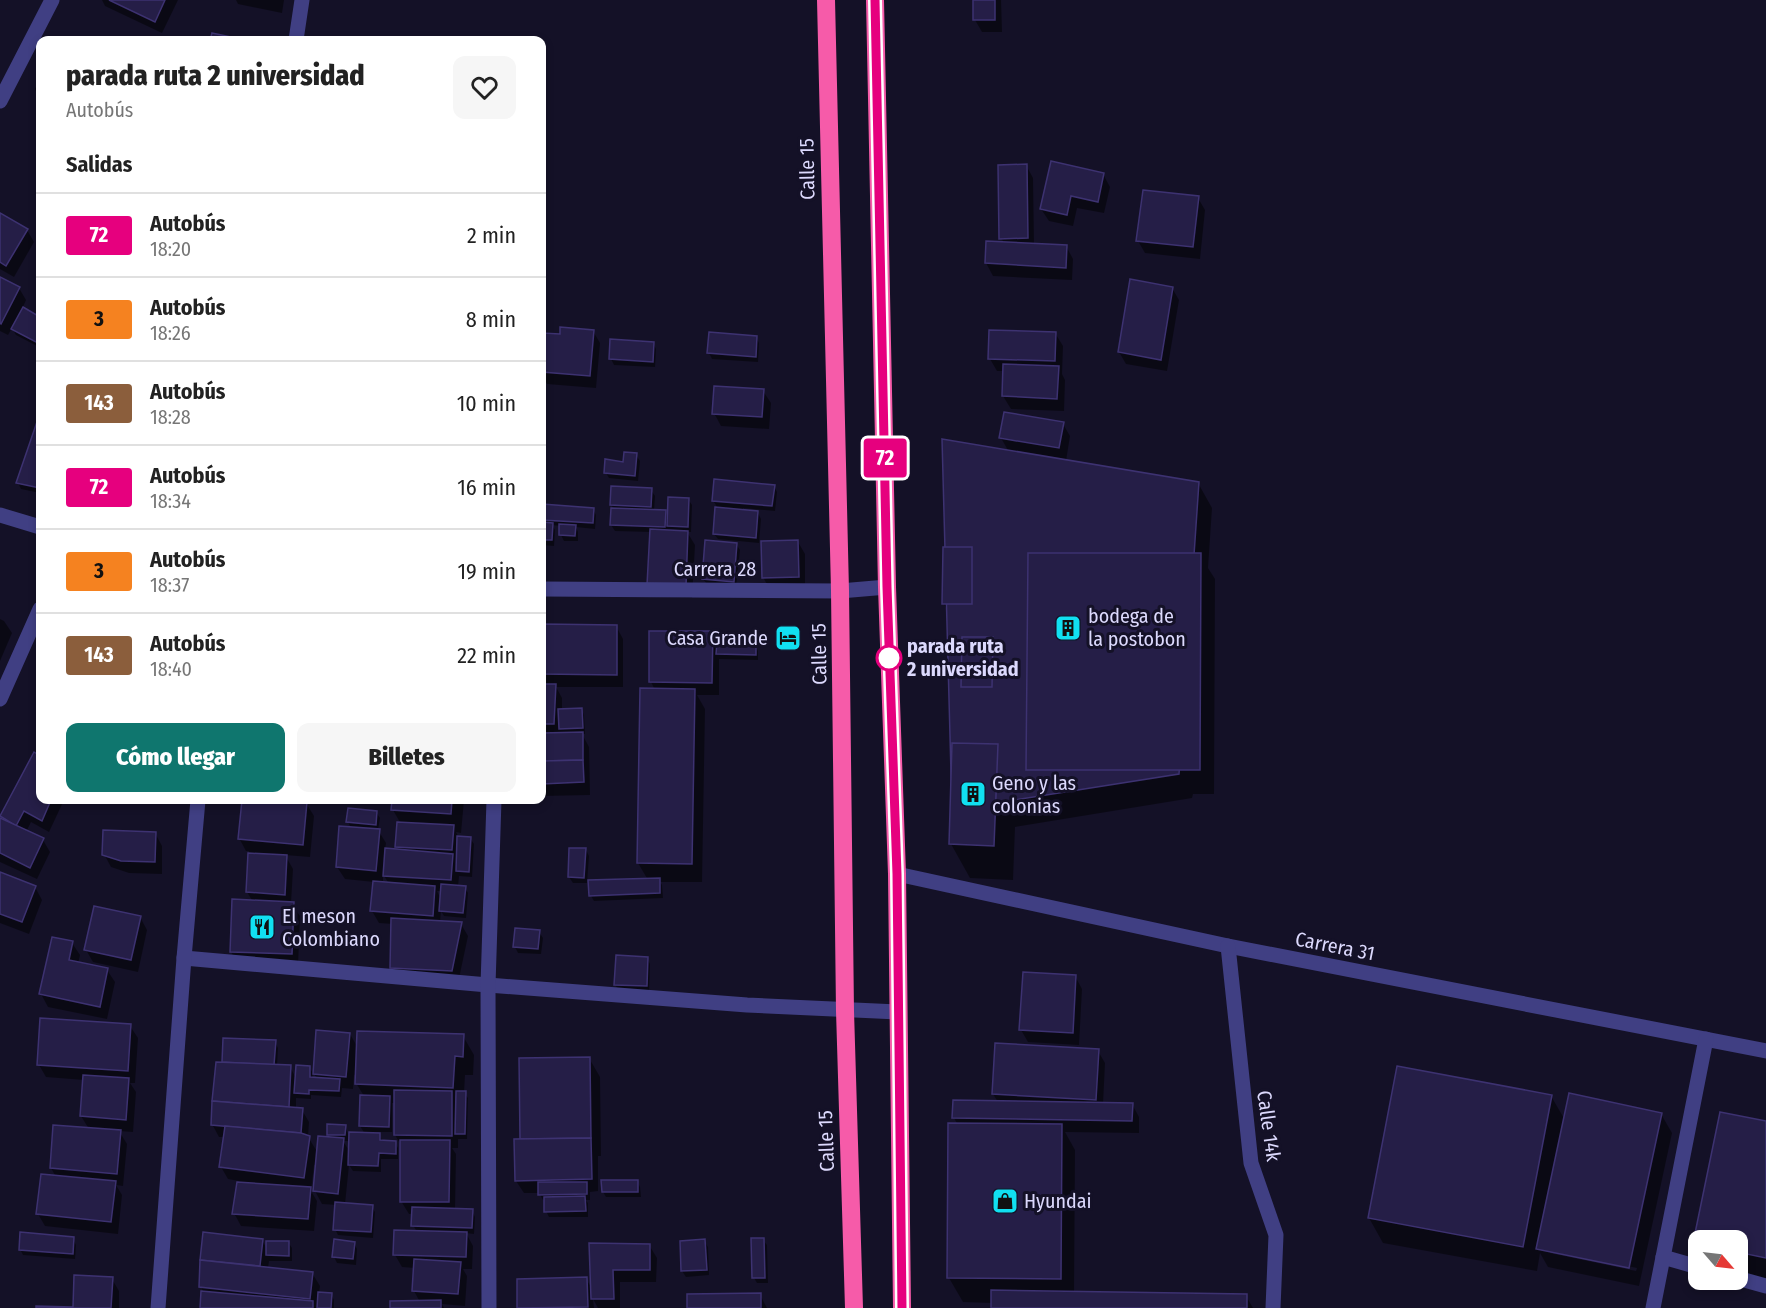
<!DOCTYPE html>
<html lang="es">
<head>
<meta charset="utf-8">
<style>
  :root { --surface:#fff; --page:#f6f6f6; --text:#222; --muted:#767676; --line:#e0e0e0; --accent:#0f766e }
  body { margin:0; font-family:"Fira Sans Condensed",sans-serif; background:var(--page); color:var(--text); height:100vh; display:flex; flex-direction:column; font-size:22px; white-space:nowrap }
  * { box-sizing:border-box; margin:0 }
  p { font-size:20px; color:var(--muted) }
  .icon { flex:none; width:33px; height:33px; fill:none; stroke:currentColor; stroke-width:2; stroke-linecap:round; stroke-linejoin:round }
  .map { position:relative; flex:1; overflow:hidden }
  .panel { position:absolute; left:36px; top:36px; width:510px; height:768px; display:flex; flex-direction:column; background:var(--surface); border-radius:12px; box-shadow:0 3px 9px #0003 }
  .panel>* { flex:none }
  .badge { padding:0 12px; border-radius:4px; font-size:21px; line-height:39px }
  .needle { width:39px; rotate:118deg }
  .tools { position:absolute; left:1688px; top:1230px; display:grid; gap:12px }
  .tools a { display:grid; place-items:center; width:60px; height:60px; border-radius:12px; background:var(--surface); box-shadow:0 3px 9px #0003; font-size:30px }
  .map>.badge { position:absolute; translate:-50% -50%; box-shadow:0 0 0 3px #fff }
  h2 { padding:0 30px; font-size:22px; line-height:54px }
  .round { display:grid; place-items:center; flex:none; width:63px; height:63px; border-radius:12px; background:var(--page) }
  .overview { display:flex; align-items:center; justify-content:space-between; height:102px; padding:0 30px }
  h1 { font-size:28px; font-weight:800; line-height:45px }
  .primary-button { display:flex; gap:12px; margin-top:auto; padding:12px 30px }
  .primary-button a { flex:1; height:69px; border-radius:12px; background:var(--accent); color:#fff; font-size:24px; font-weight:800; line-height:69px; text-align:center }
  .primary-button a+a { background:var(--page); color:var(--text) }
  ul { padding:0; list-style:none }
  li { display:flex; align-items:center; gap:18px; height:84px; padding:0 30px; border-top:2px solid var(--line) }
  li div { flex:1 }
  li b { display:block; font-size:22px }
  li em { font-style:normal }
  li .badge { min-width:66px; font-weight:700; text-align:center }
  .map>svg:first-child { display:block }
  .shadow { fill:#0007; fill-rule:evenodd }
  .building { fill:#251e47; stroke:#3d3271; stroke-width:1.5 }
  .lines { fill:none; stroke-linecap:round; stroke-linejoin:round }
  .minor { stroke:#403f83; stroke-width:15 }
  .highway { stroke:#f65ba9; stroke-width:18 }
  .line-casing { stroke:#fff; stroke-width:14 }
  .line { stroke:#e6007e; stroke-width:9 }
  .stop-dot { fill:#fff; stroke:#e6007e; stroke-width:3 }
  .labels { text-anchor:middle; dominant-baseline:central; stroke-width:6; stroke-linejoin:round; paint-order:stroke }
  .street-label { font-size:20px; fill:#dcd9fd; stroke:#141127 }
  .poi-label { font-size:20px; fill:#dcd9fd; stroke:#141127; text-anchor:start }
  .stop-label { font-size:20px; font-weight:bold; fill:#dcd9fd; stroke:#141127; text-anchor:start }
</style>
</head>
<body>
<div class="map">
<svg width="1766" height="1308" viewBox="0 0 1766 1308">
  <rect width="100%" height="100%" fill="#141127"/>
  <g class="shadow">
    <polygon points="102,0 178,0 162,33 105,6"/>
    <polygon points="236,0 284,0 282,13 238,4"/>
    <polygon points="975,0 1001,0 1002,32 982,32 975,20"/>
    <polygon points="40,78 40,99 35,89"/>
    <polygon points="1026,165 1033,178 1034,245 1066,246 1073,259 1072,280 993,276 986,263 987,242 1004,243 1001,238"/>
    <polygon points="1103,174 1110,187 1104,213 1077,208 1073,226 1049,221 1041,209"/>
    <polygon points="1198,198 1205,210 1200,259 1145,253 1138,241"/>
    <polygon points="0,215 27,230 34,242 14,277 0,269"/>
    <polygon points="0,278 19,288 26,300 22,309 40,319 39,347 16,335 12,328 8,335 0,331"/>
    <polygon points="1172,288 1179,300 1167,371 1126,364 1119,352"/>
    <polygon points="593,331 600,343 596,388 547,384 542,374 543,334 561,336"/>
    <polygon points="1055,333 1063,346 1062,374 1065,380 1064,411 1011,409 1003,396 1005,371 997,371 990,359"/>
    <polygon points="756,337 759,343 758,362 712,359 709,353"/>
    <polygon points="653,343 656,349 655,367 614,365 611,359"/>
    <polygon points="763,391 771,403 769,429 721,426 714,413"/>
    <polygon points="40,417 40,493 21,489 18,483"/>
    <polygon points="1063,424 1070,436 1066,461 1198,483 1212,508 1208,568 1215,579 1214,794 1193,794 1192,798 1015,827 1013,880 970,878 951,844 954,745 948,612 944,604 1009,452 1001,438"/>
    <polygon points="636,455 640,461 638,481 609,478 606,473 624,463"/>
    <polygon points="774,486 777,492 775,511 743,508 743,511 758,513 761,519 759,543 718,539 714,534 717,507 713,500"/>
    <polygon points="651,490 655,496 654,511 665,512 669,518 688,499 692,505 691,532 687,532 695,545 692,598 656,597 651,532 615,531 611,525 612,510 614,510 611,504"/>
    <polygon points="542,506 593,509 596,515 595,529 576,527 578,532 578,541 564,541 561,535 561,526 552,525 555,530 554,546 542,545"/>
    <polygon points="798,542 805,554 805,589 770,590 763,577"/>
    <polygon points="736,544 740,550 736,587 707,584 703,579"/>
    <polygon points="0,619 4,621 12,633 0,661"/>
    <polygon points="542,625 616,626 623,639 623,687 556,687 562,698 562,710 581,709 584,715 585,734 582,734 589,747 590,795 542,796"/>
    <polygon points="712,633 719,644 755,645 758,651 758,660 719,659 719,695 697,695 705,709 702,882 660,882 662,885 663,898 594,901 591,896 648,880 638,863 655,690 651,682"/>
    <polygon points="35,754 40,758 40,800 64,800 49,832 31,822 26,832 43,840 50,852 37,879 0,862 0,822"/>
    <polygon points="244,800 269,800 306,803 314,816 310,857 285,855 293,869 291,903 300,916 298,966 238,964 231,952 253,902 247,892 249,851 246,851 239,838"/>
    <path d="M394 800H464L461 833 456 832 459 838H470L474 844 472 877 459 876 458 887 465 888 468 893 466 918 444 916 441 911 440 922 461 924 468 936 458 983 399 980 392 968 393 924 379 923 372 911 374 882 345 879 337 867 351 828 348 822 376 812 380 818 378 830 386 843 385 850 399 851 397 847 401 824 393 810ZM383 874 389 884 383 883ZM437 891H442L441 899Z"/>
    <polygon points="155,833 162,846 162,874 129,873 111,867 104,854"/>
    <polygon points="586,850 589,856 587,883 573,883 569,877"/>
    <polygon points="0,874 35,887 42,900 29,934 0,923"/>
    <polygon points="140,917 147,930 138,972 93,962 86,950"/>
    <polygon points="539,932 543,938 541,954 518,953 515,947"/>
    <polygon points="72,943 80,955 78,964 107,970 115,982 107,1019 48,1007 41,994"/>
    <polygon points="647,958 650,964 649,992 619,990 615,985"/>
    <polygon points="1075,976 1082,989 1079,1045 1028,1042 1021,1030"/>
    <polygon points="130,1026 138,1038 135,1083 130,1083 136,1092 133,1132 119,1131 127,1144 123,1186 116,1185 122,1195 118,1234 45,1226 38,1214 56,1177 51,1168 89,1129 81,1116 84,1080 46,1077 39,1065"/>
    <path d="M350 1034 358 1048 463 1036 474 1055 473 1075H465L464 1093 468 1098 467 1139H458V1148H452L456 1154 455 1210 472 1211 475 1217 474 1234 466 1233 473 1246 472 1269H463L467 1276 465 1306 442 1304 444 1308H391L420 1302 414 1291 415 1268 402 1267 395 1255 417 1232 413 1225V1214H409L401 1201 402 1147 395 1135 396 1103H392V1132H377L382 1140 395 1142 398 1148V1159H381V1172L353 1171 349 1165 345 1204 372 1207 375 1212 373 1238 338 1235 335 1229 337 1205 322 1204 315 1191 317 1165H314L311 1191 317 1201 314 1231 241 1226 234 1213 239 1181 228 1179 221 1167 225 1137H219L212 1124 225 1064 223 1062 275 1042 278 1048 277 1066 290 1067 296 1078 309 1067 313 1073 312 1078 317 1079 314 1073ZM354 1075 357 1076 356 1083 364 1096 360 1126 365 1134H348L345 1126 328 1134 331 1139 318 1153 308 1137 309 1122 302 1110 296 1109V1098L311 1099V1095L341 1097 342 1088 353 1089ZM343 1141H350V1152Z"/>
    <polygon points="1098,1051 1105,1063 1103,1104 1132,1104 1139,1117 1139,1133 1065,1132 1075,1150 1074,1293 1246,1296 1253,1308 992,1308 992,1303 963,1302 949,1278 958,1125 954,1118 998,1102 993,1094"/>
    <polygon points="589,1058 600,1077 601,1156 598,1156 598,1191 590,1192 590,1200 585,1200 588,1203 588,1217 549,1217 546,1211 545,1200 543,1200 539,1193 524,1193 516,1181 522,1141"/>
    <path d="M1551 1096 1565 1120 1661 1114 1672 1133 1639 1286 1548 1267 1540 1253 1537 1271 1383 1243 1369 1218ZM1550 1250 1637 1268 1636 1271 1550 1253Z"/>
    <polygon points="1766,1123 1766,1279 1737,1273 1737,1240 1698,1240 1698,1249 1695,1243"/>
    <polygon points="637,1181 640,1187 641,1197 606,1197 603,1192"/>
    <polygon points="204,1234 262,1240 267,1249 288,1242 292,1248 292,1261 269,1261 268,1268 312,1273 320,1286 319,1293 331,1294 334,1300 334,1308 202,1308 203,1291 201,1287"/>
    <polygon points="73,1239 76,1245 75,1259 23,1255 20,1249"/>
    <polygon points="763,1240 767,1245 768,1283 757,1283 754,1278"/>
    <polygon points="704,1241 708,1247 709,1275 686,1277 682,1271 681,1242"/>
    <polygon points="354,1243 357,1249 356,1265 337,1263 334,1257"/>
    <polygon points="591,1245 649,1245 657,1258 656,1282 620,1282 620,1308 598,1308 593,1299 594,1308 519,1308 518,1281 586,1279 593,1290"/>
    <polygon points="112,1279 119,1291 119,1308 75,1308"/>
    <polygon points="760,1295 767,1308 688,1308"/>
  </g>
  <g class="building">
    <polygon points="109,0 165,0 155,22"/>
    <rect x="973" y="0" width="22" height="20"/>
    <polygon points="212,33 245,40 210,40"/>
    <polygon points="1051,161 1104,173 1098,202 1071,196 1067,215 1040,209"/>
    <polygon points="1027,164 1028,238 999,239 998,165"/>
    <polygon points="1143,190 1199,196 1193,247 1136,241"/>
    <polygon points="0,213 28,229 6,266 0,262"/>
    <polygon points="986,241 1067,245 1066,268 985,263"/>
    <polygon points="0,277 20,287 1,324 0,323"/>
    <polygon points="1130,279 1173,287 1161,360 1118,352"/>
    <polygon points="23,307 40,317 40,334 36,342 11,329"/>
    <polygon points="560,327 594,330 590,376 542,372 542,333 560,334"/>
    <polygon points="989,330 1056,332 1055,361 988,359"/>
    <polygon points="709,332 757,336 756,357 707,353"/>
    <polygon points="610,339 654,342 653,362 609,359"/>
    <polygon points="1003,364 1059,366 1057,399 1002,396"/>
    <polygon points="714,386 764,389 762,417 712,414"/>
    <polygon points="1004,412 1064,422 1059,448 999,438"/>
    <polygon points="40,413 40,488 16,483"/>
    <polygon points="942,439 1199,482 1179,774 952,810"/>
    <polygon points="624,452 637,453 635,476 604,473 605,459 623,462"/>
    <polygon points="714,479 775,485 772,506 712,501"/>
    <polygon points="611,486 652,488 651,507 610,505"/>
    <polygon points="668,497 689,498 688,527 667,526"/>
    <polygon points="542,504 594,508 593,523 542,520"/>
    <polygon points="715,507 758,511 756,538 713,534"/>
    <polygon points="611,508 666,510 665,527 610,525"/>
    <polygon points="542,522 553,523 552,540 542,540"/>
    <polygon points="559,524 576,525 575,536 559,535"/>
    <polygon points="650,529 688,531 686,586 647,585"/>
    <polygon points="705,540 737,543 734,582 702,579"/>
    <polygon points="798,540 799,577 762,578 761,541"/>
    <polygon points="943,547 972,547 972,604 942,604"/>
    <polygon points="1028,553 1201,553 1200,770 1026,770"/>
    <polygon points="542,624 617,625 617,675 542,674"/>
    <polygon points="649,631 713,631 712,683 649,682"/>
    <polygon points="962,637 993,637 992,687 961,687"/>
    <polygon points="717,642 756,644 756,655 716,654"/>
    <polygon points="542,684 556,684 554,724 542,724"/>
    <polygon points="640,688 695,689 692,864 637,863"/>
    <polygon points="582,708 583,728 559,729 558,709"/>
    <polygon points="583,732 583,760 542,761 542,733"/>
    <polygon points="952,743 998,744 994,846 949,844"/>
    <polygon points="34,752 40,756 40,800 51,800 42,821 24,811 16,826 0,816"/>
    <polygon points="583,760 584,782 542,784 542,761"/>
    <polygon points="242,800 283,800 307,802 303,845 238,839"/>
    <polygon points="392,800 452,800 451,814 391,810"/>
    <polygon points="348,808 377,811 376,825 346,822"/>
    <polygon points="0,818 44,838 30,868 0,853"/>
    <polygon points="397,822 454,825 452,850 395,847"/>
    <polygon points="339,826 380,829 376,871 336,867"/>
    <polygon points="103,830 156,832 155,862 121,861 102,855"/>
    <polygon points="457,836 471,837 469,872 456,871"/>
    <polygon points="385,848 453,854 451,880 383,876"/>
    <polygon points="569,848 586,848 584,878 568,877"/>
    <polygon points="248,853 287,855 285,895 246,892"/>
    <polygon points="0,872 36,886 22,922 0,914"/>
    <polygon points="660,878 660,893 589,896 588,880"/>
    <polygon points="373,881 435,886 433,916 370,911"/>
    <polygon points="441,884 466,886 463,913 439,911"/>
    <polygon points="232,899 294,902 292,954 230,952"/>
    <polygon points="94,906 141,916 131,960 84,950"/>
    <polygon points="391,918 462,922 452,971 390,968"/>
    <polygon points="515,928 540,930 538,949 513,947"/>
    <polygon points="52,937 73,941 69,960 108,968 100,1007 39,994"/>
    <polygon points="616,955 648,957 647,986 614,985"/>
    <polygon points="1023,972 1076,975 1073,1033 1019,1030"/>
    <polygon points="40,1018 131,1024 128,1071 37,1065"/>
    <polygon points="316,1030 350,1033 346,1077 313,1074"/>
    <polygon points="357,1031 464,1034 463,1057 455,1056 453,1088 355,1084"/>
    <polygon points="223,1038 276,1040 274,1065 222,1062"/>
    <polygon points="995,1043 1099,1049 1096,1100 992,1094"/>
    <polygon points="590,1057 591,1138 520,1139 519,1058"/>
    <polygon points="216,1062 291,1065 289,1107 212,1101"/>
    <polygon points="296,1065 310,1066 310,1077 340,1079 339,1091 309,1090 309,1094 294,1093"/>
    <polygon points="1397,1066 1552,1095 1523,1247 1368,1218"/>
    <polygon points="83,1075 129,1078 126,1120 80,1116"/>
    <polygon points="394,1090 452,1091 452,1136 394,1135"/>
    <polygon points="456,1091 466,1091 465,1134 455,1134"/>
    <polygon points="1569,1093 1662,1113 1629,1268 1536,1249"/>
    <polygon points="360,1095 390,1096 389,1127 359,1126"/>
    <polygon points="953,1100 1133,1103 1132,1121 952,1118"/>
    <polygon points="212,1101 303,1108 301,1133 211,1125"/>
    <polygon points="1720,1112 1766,1121 1766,1258 1737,1252 1737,1240 1698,1240 1698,1244 1693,1243"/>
    <polygon points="948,1123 1062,1124 1061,1279 947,1278"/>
    <polygon points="327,1124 346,1125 345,1135 327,1135"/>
    <polygon points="53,1125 121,1130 117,1174 50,1168"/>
    <polygon points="225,1126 301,1133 310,1136 304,1178 219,1167"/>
    <polygon points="349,1132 380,1133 380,1140 396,1141 396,1154 379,1153 378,1166 348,1165"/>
    <polygon points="318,1136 344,1138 338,1194 313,1191"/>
    <polygon points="591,1138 592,1179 515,1181 514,1139"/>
    <polygon points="400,1140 450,1140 449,1202 400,1202"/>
    <polygon points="41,1174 116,1181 111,1222 36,1214"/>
    <polygon points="601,1180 638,1180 638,1192 602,1192"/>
    <polygon points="237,1182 311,1187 308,1219 232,1214"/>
    <polygon points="538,1182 587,1182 587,1194 538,1195"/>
    <polygon points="585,1196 586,1211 544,1212 544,1197"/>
    <polygon points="335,1202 373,1205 371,1232 333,1230"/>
    <polygon points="412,1207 473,1209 472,1228 411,1226"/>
    <polygon points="394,1230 467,1232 466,1257 393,1255"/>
    <polygon points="20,1232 74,1237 73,1254 19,1250"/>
    <polygon points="203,1232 263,1239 260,1266 200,1260"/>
    <polygon points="751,1238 764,1238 765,1278 752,1278"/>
    <polygon points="334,1239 355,1242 353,1259 332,1257"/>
    <polygon points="705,1239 707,1270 681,1271 680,1241"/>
    <polygon points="266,1241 289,1241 289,1256 266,1255"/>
    <polygon points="589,1243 650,1244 650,1270 613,1270 614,1299 591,1299"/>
    <polygon points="414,1259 461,1262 458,1294 412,1291"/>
    <polygon points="200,1260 313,1272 310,1299 199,1287"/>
    <polygon points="74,1275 113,1277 111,1308 36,1308 36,1306 73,1307"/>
    <polygon points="587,1277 588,1307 517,1308 517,1279"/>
    <polygon points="991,1290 1247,1294 1247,1308 991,1308"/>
    <polygon points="201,1291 313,1301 313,1308 200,1308"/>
    <polygon points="318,1292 332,1293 331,1308 317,1308"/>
    <polygon points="761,1293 761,1308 687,1308 687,1294"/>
    <polygon points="441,1300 441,1308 390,1308 390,1301"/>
  </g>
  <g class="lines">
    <g class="minor">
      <polyline points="296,40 302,0"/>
      <polyline points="0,101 52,0"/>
      <polyline points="0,515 40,527"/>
      <polyline points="542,589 840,591 887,587"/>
      <polyline points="0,699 40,609"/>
      <polyline points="897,874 1228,946 1766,1051"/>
      <polyline points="1228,946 1251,1163 1276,1235 1273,1308"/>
      <polyline points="184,958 488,985 747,1005 898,1012"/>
      <polyline points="1663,1257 1698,1267"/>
      <polyline points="1737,1278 1766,1286"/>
      <polyline points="158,1308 184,958 198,800"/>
      <polyline points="489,1308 488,985 494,800"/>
      <polyline points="1653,1308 1706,1039"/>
    </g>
    <g class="highway">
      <polyline points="826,0 840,591 845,1011 854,1308"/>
      <polyline points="875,0 887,587 897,874 902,1308"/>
    </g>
  </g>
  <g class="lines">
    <g class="line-casing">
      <polyline id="line" points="875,0 887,587 897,874 902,1308"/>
    </g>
    <use href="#line" class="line"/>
  </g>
  <defs>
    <g id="building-square" transform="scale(1.35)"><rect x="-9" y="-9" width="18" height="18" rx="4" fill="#11e0f1" stroke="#141127"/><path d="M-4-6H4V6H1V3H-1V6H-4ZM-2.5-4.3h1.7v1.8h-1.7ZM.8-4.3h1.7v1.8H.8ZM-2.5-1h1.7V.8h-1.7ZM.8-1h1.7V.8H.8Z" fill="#111"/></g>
    <g id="hotel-square" transform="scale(1.35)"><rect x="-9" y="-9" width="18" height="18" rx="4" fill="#11e0f1" stroke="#141127"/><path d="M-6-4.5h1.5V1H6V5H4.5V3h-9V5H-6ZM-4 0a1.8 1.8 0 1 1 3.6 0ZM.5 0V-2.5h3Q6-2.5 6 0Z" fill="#111"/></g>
    <g id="restaurant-square" transform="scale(1.35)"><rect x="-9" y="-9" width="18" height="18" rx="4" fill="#11e0f1" stroke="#141127"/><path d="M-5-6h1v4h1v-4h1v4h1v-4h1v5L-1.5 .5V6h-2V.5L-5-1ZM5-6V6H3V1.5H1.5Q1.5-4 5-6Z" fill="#111"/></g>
    <g id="shop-square" transform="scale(1.35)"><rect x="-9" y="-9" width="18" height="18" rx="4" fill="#11e0f1" stroke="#141127"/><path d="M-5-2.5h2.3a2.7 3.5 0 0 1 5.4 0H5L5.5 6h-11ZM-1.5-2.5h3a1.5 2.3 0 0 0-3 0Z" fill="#111"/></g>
  </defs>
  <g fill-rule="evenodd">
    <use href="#building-square" x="1068" y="628"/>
    <use href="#hotel-square" x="788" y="638"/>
    <use href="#building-square" x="973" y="794"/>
    <use href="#restaurant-square" x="262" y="927"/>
    <use href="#shop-square" x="1005" y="1201"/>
  </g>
  <circle class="stop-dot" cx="889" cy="658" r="12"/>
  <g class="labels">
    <g class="street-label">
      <text transform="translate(807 169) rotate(-91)">Calle 15</text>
      <text x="715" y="569">Carrera 28</text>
      <text transform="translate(819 654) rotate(-91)">Calle 15</text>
      <text transform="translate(1335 946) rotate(11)">Carrera 31</text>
      <text transform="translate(1269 1126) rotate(82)">Calle 14k</text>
      <text transform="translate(826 1141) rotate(-92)">Calle 15</text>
    </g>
    <g class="poi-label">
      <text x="1088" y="616">bodega de<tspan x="1088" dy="23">la postobon</tspan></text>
      <text x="768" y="638" text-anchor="end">Casa Grande</text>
      <text x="992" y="783">Geno y las<tspan x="992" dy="23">colonias</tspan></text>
      <text x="282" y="916">El meson<tspan x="282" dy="23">Colombiano</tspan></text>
      <text x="1024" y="1201">Hyundai</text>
    </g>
    <g class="stop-label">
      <text x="907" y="646">parada ruta<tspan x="907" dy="23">2 universidad</tspan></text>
    </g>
  </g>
</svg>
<div class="tools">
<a><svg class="needle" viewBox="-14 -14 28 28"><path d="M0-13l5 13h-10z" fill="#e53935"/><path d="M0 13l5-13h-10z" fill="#767676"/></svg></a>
</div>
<b class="badge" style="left:885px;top:458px;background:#e6007e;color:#fff">72</b>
<section class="panel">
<div class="overview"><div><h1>parada ruta 2 universidad</h1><p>Autobús</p></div><a class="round"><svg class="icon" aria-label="heart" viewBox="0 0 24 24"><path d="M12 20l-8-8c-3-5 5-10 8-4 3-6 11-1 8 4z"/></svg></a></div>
<h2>Salidas</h2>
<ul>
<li><span class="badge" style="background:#e6007e;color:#fff">72</span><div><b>Autobús</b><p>18:20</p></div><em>2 min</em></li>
<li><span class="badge" style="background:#f58220;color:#111">3</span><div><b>Autobús</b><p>18:26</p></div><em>8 min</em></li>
<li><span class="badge" style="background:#8b5e3c;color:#fff">143</span><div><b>Autobús</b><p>18:28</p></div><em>10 min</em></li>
<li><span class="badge" style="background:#e6007e;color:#fff">72</span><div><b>Autobús</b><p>18:34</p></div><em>16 min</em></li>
<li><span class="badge" style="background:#f58220;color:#111">3</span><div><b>Autobús</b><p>18:37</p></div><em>19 min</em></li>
<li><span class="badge" style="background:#8b5e3c;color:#fff">143</span><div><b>Autobús</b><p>18:40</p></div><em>22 min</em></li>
</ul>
<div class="primary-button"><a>Cómo llegar</a><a>Billetes</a></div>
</section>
</div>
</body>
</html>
